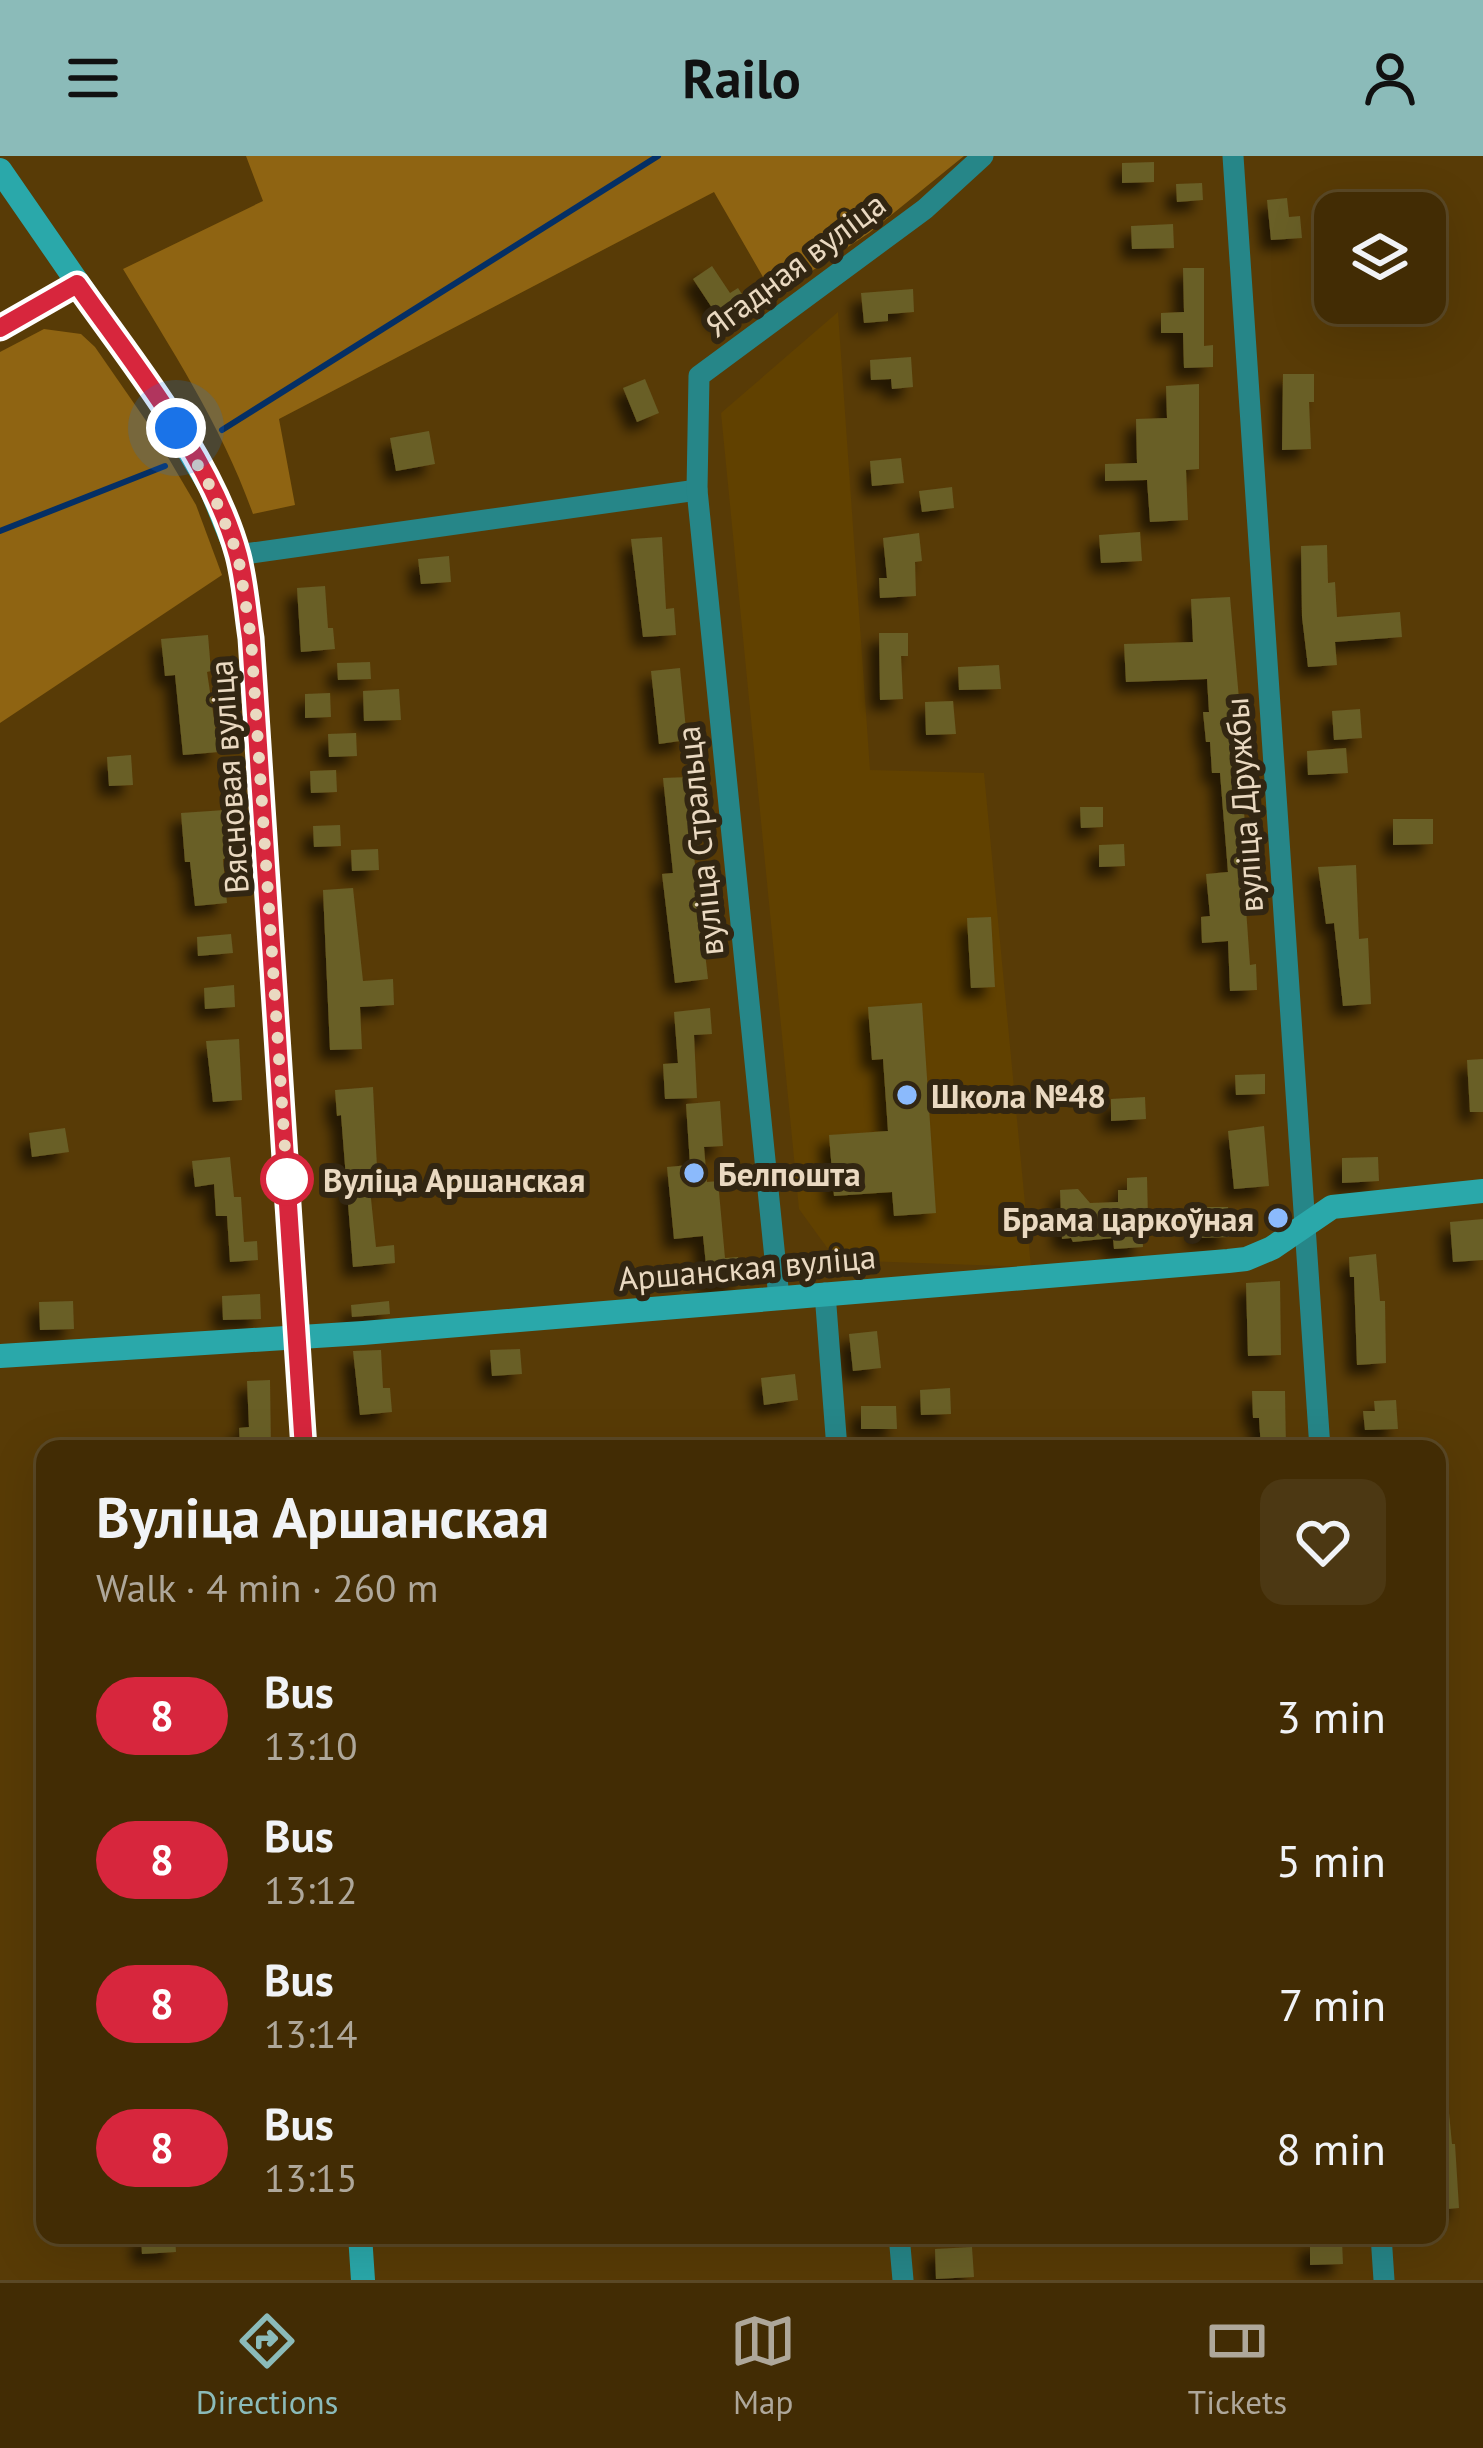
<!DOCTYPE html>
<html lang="en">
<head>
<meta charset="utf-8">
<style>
  :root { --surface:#422c04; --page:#4c3813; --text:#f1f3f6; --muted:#aea79a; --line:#5a4826; --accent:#8bbbb9 }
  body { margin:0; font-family:"PT Sans",sans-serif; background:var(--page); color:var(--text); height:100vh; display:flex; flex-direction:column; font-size:45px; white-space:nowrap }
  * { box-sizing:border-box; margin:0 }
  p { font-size:39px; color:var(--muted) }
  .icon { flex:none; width:66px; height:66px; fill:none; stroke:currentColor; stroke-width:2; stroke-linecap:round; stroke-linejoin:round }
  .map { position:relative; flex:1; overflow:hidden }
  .sheet { position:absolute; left:36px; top:1284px; width:1410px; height:804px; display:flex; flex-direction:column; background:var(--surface); border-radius:24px; box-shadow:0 12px 48px #0002,0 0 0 3px var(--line) }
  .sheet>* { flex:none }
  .badge { padding:0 24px; border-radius:39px; font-size:42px; line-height:78px }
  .buttons { position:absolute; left:1314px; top:36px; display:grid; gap:24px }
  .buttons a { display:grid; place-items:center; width:132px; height:132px; border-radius:24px; background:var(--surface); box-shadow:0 12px 48px #0002,0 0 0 3px var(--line); font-size:60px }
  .you { position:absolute; width:60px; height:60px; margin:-30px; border:9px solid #fff; border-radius:50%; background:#1a73e8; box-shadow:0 0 0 18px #1a73e833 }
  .map>.badge { position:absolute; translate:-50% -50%; box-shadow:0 0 0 6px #fff }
  .round { display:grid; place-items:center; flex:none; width:126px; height:126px; border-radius:24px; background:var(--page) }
  .overview { display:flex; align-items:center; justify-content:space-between; height:204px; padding:0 60px }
  h1 { font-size:57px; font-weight:700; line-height:90px }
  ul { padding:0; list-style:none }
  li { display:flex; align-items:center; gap:36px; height:144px; padding:0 60px }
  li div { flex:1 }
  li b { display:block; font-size:45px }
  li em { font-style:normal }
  li .badge { min-width:132px; font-weight:700; text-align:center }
  header { display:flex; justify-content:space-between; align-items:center; height:156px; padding:0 60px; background:var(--accent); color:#111; font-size:54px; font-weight:700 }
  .menu { display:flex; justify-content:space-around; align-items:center; height:168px; border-top:3px solid var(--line); background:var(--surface); font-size:33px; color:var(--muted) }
  .menu a { display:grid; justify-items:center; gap:6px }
  .menu .current { color:var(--accent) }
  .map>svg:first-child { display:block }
  .built { fill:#614100 }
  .green { fill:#8f6412 }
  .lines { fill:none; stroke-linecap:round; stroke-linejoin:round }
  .stream { stroke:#042f65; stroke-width:6 }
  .building { fill:#695e27; filter:url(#shadow) }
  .street { stroke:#268688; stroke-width:21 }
  .secondary { stroke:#2aa8aa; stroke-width:24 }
  .line-casing { stroke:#fff; stroke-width:27 }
  .line { stroke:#d7263d; stroke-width:18 }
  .walk { stroke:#ead9c1; stroke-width:12; stroke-dasharray:0 21.6 }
  .poi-dot { fill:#8bbafc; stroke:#322612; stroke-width:4.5 }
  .stop-dot { fill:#fff; stroke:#d7263d; stroke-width:6 }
  .labels { text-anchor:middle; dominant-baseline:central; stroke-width:12; stroke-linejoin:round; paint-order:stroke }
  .street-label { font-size:33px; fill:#ead9c1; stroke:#322612 }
  .poi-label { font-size:33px; font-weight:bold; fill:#ead9c1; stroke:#322612; text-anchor:start }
  .stop-label { font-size:33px; font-weight:bold; fill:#ead9c1; stroke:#322612; text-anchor:start }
</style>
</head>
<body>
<header><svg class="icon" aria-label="menu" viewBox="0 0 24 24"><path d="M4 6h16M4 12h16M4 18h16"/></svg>Railo<svg class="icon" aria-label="person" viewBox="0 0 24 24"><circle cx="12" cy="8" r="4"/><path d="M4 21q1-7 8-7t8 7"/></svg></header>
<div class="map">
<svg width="1483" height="2124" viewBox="0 0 1483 2124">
  <defs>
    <filter id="shadow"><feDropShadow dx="-10" dy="10" stdDeviation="6" flood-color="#0009"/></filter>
  </defs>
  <rect width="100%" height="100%" fill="#583b06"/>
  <polygon class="built" points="838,156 870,614 984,617 1031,1111 836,1104 799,1053 721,257"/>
  <g class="green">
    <path d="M246 0H964L869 77 774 140 714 36 279 263 295 349 253 358C222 270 171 193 123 113L263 45Z"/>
    <polygon points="44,173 81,178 95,191 149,269 196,349 222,419 0,567 0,196"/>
  </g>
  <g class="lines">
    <g class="stream">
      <polyline points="222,274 658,0"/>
      <polyline points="0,375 165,310"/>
    </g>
  </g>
  <g class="building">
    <polygon points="1154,6 1154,26 1122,27 1122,7"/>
    <polygon points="1202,27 1203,44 1177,46 1176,28"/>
    <polygon points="1287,42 1289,61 1300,60 1302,82 1271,84 1267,44"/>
    <polygon points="1173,68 1174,92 1132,93 1131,70"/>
    <polygon points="712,110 730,137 738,132 749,149 722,167 693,123"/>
    <polygon points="1183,112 1204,112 1204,190 1213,189 1213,211 1184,212 1183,177 1161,177 1161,157 1184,156"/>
    <polygon points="913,133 914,156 888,158 888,165 864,167 861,137"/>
    <polygon points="911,201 913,231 892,233 891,223 871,224 870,204"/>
    <polygon points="1283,218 1314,218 1314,246 1309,246 1311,293 1282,294"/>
    <polygon points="645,223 659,257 637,266 623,232"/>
    <polygon points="1199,228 1199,313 1186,314 1188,364 1150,366 1147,324 1105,325 1105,308 1137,307 1136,263 1167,262 1166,230"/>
    <polygon points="429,275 435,308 396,315 390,282"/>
    <polygon points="901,302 904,327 872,330 870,305"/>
    <polygon points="952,331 954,352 922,356 919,335"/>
    <polygon points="1140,376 1142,405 1101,407 1099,379"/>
    <polygon points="919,377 922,405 915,406 916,440 880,442 879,422 887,422 883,382"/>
    <polygon points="662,381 666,453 674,452 676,479 643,481 631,383"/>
    <polygon points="1327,389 1328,427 1335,426 1337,461 1400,456 1402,481 1335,486 1337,509 1308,511 1302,461 1301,390"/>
    <polygon points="449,400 451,426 421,428 418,403"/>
    <polygon points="325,430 328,472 333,472 335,493 301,496 297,432"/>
    <polygon points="1230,441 1249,656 1244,656 1247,695 1242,696 1250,809 1256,808 1257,834 1230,835 1228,785 1202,787 1201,761 1210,760 1206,718 1228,716 1220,617 1212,617 1210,586 1206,586 1203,556 1209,556 1207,523 1126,526 1124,488 1193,486 1191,443"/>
    <polygon points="879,477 908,477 908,500 901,500 903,543 880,544"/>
    <polygon points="208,479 211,515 207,516 219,596 183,599 175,519 165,520 161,483"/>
    <polygon points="370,506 371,523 338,524 337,507"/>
    <polygon points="999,509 1001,533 959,534 958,511"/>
    <polygon points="680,512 687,584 659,588 651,515"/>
    <polygon points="399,533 401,564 364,565 363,535"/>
    <polygon points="330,537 331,561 305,562 305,538"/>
    <polygon points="953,545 956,578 926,579 925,546"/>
    <polygon points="1360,553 1362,582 1334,584 1332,555"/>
    <polygon points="356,577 357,600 329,601 328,578"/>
    <polygon points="1346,592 1348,617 1308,619 1307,595"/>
    <polygon points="131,599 133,629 109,630 107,601"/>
    <polygon points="336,614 337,636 311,637 310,615"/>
    <polygon points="689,621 699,690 693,691 708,823 675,827 662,718 673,717 663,622"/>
    <polygon points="1080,651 1103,651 1103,671 1081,672"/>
    <polygon points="225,654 227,703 223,703 227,747 195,750 190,706 185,706 181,657"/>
    <polygon points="1393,663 1433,663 1433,688 1393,689"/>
    <polygon points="340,669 341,690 314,691 313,670"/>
    <polygon points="1124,688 1125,710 1099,711 1099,689"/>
    <polygon points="378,693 379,714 352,715 351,694"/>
    <polygon points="1356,709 1359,783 1368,782 1371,848 1343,850 1334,767 1326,768 1318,711"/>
    <polygon points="353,732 363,825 393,823 394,849 360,851 362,893 330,894 323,734"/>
    <polygon points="991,761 995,831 971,832 967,762"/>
    <polygon points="231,778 233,797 198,800 197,781"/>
    <polygon points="234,829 235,851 205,853 204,832"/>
    <polygon points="922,847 936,1057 894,1060 892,1036 834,1040 829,979 888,975 883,903 872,904 868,851"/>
    <polygon points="710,852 712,878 694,879 697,942 665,943 663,908 678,907 674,856"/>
    <polygon points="239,883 242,944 213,946 206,885"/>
    <polygon points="1483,903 1483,956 1470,956 1467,904"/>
    <polygon points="1265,918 1265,938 1236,939 1235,919"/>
    <polygon points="373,931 378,1032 370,1033 376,1091 394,1089 395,1107 353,1111 341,959 337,960 335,934"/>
    <polygon points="1145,941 1146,963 1111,965 1111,943"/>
    <polygon points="720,945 723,990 704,991 707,1026 718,1025 725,1102 738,1101 741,1125 708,1128 703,1080 674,1083 667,1011 690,1009 686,948"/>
    <polygon points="1264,970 1269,1030 1234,1033 1228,975"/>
    <polygon points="65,972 69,996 32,1001 29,977"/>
    <polygon points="230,1001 234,1041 241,1041 244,1086 257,1085 258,1104 230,1106 227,1060 216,1060 214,1028 195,1031 192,1005"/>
    <polygon points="1378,1001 1379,1025 1342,1027 1342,1002"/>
    <polygon points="1147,1021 1148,1063 1142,1070 1143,1091 1114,1093 1113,1082 1073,1086 1071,1082 1062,1083 1060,1034 1078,1033 1090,1047 1118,1046 1118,1034 1127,1034 1127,1022"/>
    <polygon points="1195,1051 1228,1051 1229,1081 1196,1082"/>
    <polygon points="1483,1063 1483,1104 1453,1106 1450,1066"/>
    <polygon points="1376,1098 1380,1145 1385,1145 1386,1207 1357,1209 1354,1121 1350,1121 1349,1101"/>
    <polygon points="1280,1125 1281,1199 1248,1200 1246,1127"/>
    <polygon points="260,1138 261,1163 223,1164 222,1140"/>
    <polygon points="73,1145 74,1173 40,1174 39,1146"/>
    <polygon points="389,1145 390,1158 352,1161 351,1149"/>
    <polygon points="877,1175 881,1212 853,1215 849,1178"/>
    <polygon points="520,1193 522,1218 492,1220 490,1194"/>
    <polygon points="381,1194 383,1232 390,1232 392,1256 360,1259 353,1195"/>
    <polygon points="795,1218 798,1244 764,1249 761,1222"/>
    <polygon points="270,1224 271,1293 240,1293 239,1272 249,1271 247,1225"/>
    <polygon points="950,1232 951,1258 921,1259 920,1234"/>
    <polygon points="1252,1235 1285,1235 1286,1293 1261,1293 1259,1262 1253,1262"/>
    <polygon points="1396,1244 1398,1273 1365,1274 1363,1255 1375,1255 1374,1245"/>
    <polygon points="861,1250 896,1250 897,1273 861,1273"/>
    <polygon points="1437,1957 1449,1957 1452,1988 1455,1988 1459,2052 1437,2054 1437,2026 1440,2026"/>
    <polygon points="141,2079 175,2079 176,2096 142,2098"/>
    <polygon points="1310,2085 1342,2085 1343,2108 1310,2109"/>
    <polygon points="972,2091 974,2121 936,2123 935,2093"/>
  </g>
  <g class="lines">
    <g class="street">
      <polyline points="1233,0 1320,1293"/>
      <polyline points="238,399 697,334"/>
      <polyline points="825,1137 837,1293"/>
      <polyline points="779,1142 697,334 699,220 925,53 983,0"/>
      <polyline points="899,2079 903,2124"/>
      <polyline points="1381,2079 1384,2124"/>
    </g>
    <g class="secondary">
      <polyline points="0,14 158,243 210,330 238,399 251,482 304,1293"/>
      <polyline points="0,172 77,128"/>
      <polyline points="0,1200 363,1177 1228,1105 1246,1103 1272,1092 1332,1051 1483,1035"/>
      <polyline points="360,2079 363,2124"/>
    </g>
  </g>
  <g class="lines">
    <g class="line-casing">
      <path id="line" d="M0 172 77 128C134 209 212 303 238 399 245 426 247 455 251 482L304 1293"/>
    </g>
    <use href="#line" class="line"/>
    <polyline class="walk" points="176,272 210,330 238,399 251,482 287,1023"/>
  </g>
  <g class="poi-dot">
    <circle cx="907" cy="939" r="12"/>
    <circle cx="694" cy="1017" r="12"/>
    <circle cx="1278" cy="1062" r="12"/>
  </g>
  <circle class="stop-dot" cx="287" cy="1023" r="24"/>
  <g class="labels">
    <g class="street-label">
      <text transform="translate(795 108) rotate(-37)">Ягадная вуліца</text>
      <text transform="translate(228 621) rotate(-94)">Вясновая вуліца</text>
      <text transform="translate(1243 649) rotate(-94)">вуліца Дружбы</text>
      <text transform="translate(699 685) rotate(-96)">вуліца Стральца</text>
      <text transform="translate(747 1111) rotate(-5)">Аршанская вуліца</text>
    </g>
    <g class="poi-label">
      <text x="931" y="939">Школа №48</text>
      <text x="718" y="1017">Белпошта</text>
      <text x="1254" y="1062" text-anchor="end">Брама царкоўная</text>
    </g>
    <g class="stop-label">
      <text x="323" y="1023">Вуліца Аршанская</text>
    </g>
  </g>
</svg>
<div class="buttons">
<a><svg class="icon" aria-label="layers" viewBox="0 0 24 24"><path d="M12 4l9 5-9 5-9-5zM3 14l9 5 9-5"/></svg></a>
</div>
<div class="you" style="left:176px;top:272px"></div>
<section class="sheet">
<div class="overview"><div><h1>Вуліца Аршанская</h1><p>Walk · 4 min · 260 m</p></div><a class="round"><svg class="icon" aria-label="heart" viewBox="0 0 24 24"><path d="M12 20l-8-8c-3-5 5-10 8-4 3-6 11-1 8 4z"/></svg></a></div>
<ul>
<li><span class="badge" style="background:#d7263d;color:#fff">8</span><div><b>Bus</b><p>13:10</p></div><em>3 min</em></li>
<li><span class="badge" style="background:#d7263d;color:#fff">8</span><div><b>Bus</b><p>13:12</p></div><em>5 min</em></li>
<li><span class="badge" style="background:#d7263d;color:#fff">8</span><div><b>Bus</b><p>13:14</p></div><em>7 min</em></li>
<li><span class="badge" style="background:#d7263d;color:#fff">8</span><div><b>Bus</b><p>13:15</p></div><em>8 min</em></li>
</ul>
</section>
</div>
<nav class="menu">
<a class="current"><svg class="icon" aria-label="directions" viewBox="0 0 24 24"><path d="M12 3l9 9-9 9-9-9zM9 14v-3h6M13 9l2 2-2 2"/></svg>Directions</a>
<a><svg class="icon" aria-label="map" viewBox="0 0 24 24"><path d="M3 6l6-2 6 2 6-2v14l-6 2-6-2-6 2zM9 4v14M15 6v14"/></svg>Map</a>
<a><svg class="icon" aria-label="tickets" viewBox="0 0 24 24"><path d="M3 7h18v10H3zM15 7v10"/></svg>Tickets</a>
</nav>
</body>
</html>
